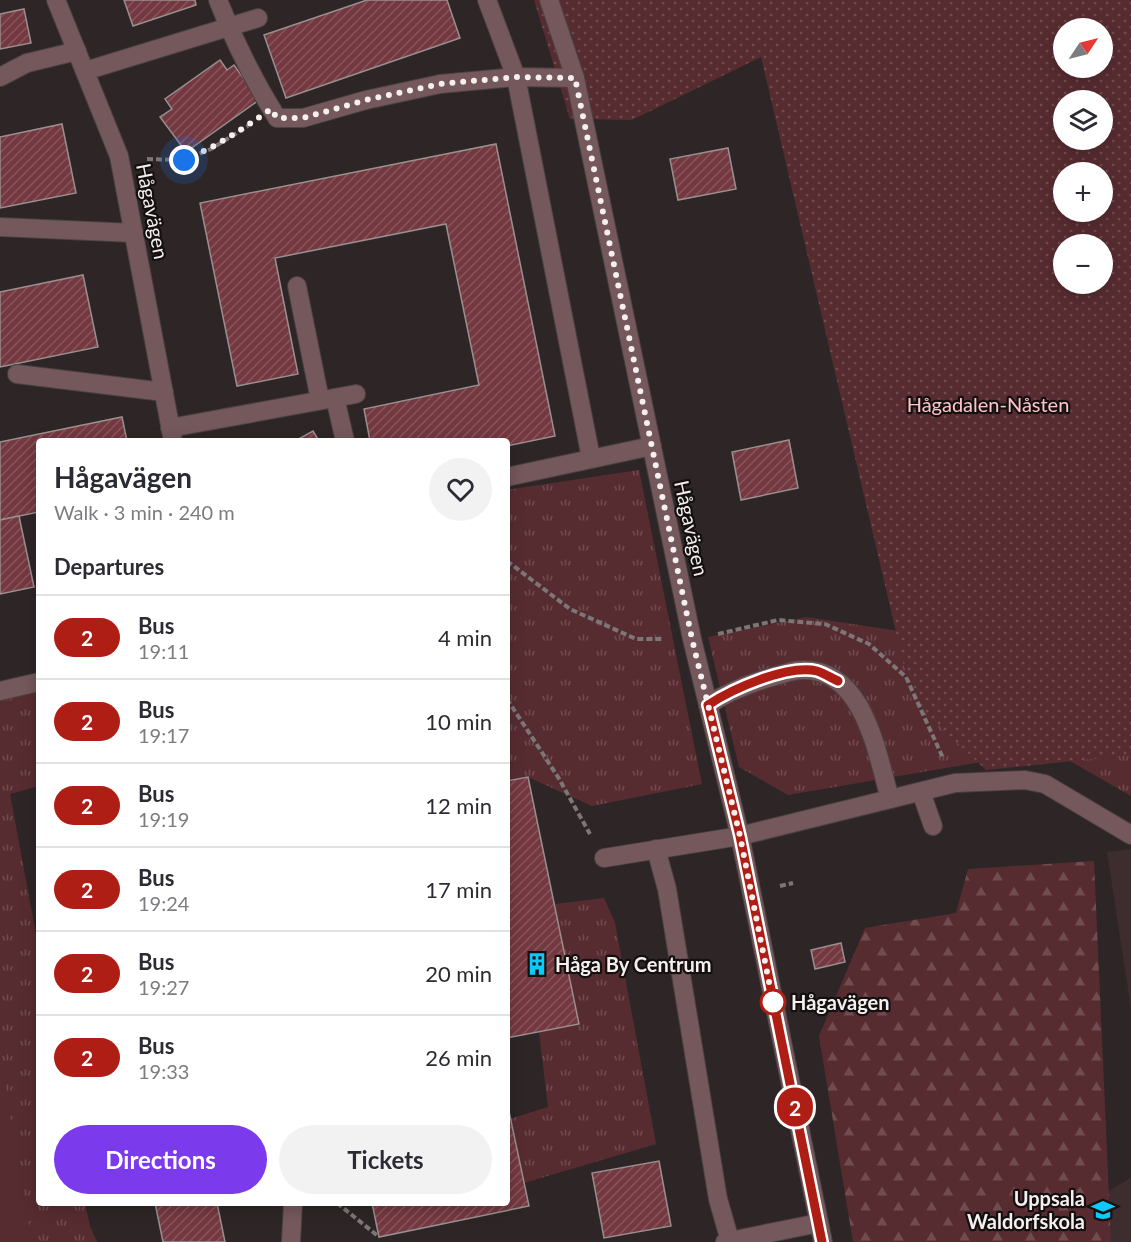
<!DOCTYPE html>
<html lang="en">
<head>
<meta charset="utf-8">
<style>
  :root { --surface:#fff; --page:#f2f2f3; --text:#2b2b33; --muted:#7c7c81; --line:#e1e1e2; --accent:#7c3aed }
  body { margin:0; font-family:Lato,sans-serif; background:var(--page); color:var(--text); height:100vh; display:flex; flex-direction:column; font-size:22px; white-space:nowrap }
  * { box-sizing:border-box; margin:0 }
  p { font-size:20px; color:var(--muted) }
  .icon { flex:none; width:33px; height:33px; fill:none; stroke:currentColor; stroke-width:2; stroke-linecap:round; stroke-linejoin:round }
  .map { position:relative; flex:1; overflow:hidden }
  .drawer { position:absolute; left:36px; top:438px; width:474px; height:768px; display:flex; flex-direction:column; background:var(--surface); border-radius:6px; box-shadow:0 3px 15px #0003 }
  .drawer>* { flex:none }
  .badge { padding:0 12px; border-radius:20px; font-size:21px; line-height:39px }
  .needle { width:39px; rotate:55deg }
  .controls { position:absolute; left:1053px; top:18px; display:grid; gap:12px }
  .controls a { display:grid; place-items:center; width:60px; height:60px; border-radius:50%; background:var(--surface); box-shadow:0 3px 15px #0003; font-size:30px }
  .you { position:absolute; width:30px; height:30px; margin:-15px; border:4px solid #fff; border-radius:50%; background:#1a73e8; box-shadow:0 0 0 9px #1a73e833 }
  .map>.badge { position:absolute; translate:-50% -50%; box-shadow:0 0 0 3px #fff }
  h2 { padding:0 18px; font-size:22px; line-height:54px }
  .round { display:grid; place-items:center; flex:none; width:63px; height:63px; border-radius:32px; background:var(--page) }
  .headline { display:flex; align-items:center; justify-content:space-between; height:102px; padding:0 18px }
  h1 { font-size:28px; font-weight:700; line-height:45px }
  .action { display:flex; gap:12px; margin-top:auto; padding:12px 18px }
  .action a { flex:1; height:69px; border-radius:36px; background:var(--accent); color:#fff; font-size:24px; font-weight:700; line-height:69px; text-align:center }
  .action a+a { background:var(--page); color:var(--text) }
  ul { padding:0; list-style:none }
  li { display:flex; align-items:center; gap:18px; height:84px; padding:0 18px; border-top:2px solid var(--line) }
  li div { flex:1 }
  li b { display:block; font-size:22px }
  li em { font-style:normal }
  li .badge { min-width:66px; font-weight:700; text-align:center }
  .map>svg:first-child { display:block }
  .built { fill:#3d2d2e }
  .grass { fill:url(#grass-tufts) }
  .forest { fill:url(#forest-firs) }
  .park { fill:url(#park-dots); fill-rule:evenodd }
  .pitch { fill:#572c31 }
  .building { fill:url(#building-hatch); stroke:#998f8f; stroke-width:1.5 }
  .lines { fill:none; stroke-linecap:round; stroke-linejoin:round }
  .lane-casing { stroke:#4a4242; stroke-width:20 }
  .street-casing { stroke:#4a4242; stroke-width:20 }
  .path { stroke:#7d7677; stroke-width:4; stroke-dasharray:6 3; stroke-linecap:butt }
  .lane { stroke:#75585b; stroke-width:18 }
  .street { stroke:#75585b; stroke-width:18 }
  .line-casing { stroke:#fff; stroke-width:14 }
  .line { stroke:#af1e14; stroke-width:9 }
  .walk { stroke:#f5eff0; stroke-width:6; stroke-dasharray:0 10.8 }
  .stop-dot { fill:#fff; stroke:#af1e14; stroke-width:3 }
  .labels { text-anchor:middle; dominant-baseline:central; stroke-width:4.5; stroke-linejoin:round; paint-order:stroke }
  .street-label { font-size:20px; fill:#f5eff0; stroke:#141010 }
  .park-label { font-size:20px; fill:#fec2c7; stroke:#141010 }
  .poi-label { font-size:20px; font-weight:bold; fill:#f5eff0; stroke:#141010; text-anchor:start }
  .stop-label { font-size:20px; font-weight:bold; fill:#f5eff0; stroke:#141010; text-anchor:start }
</style>
</head>
<body>
<div class="map">
<svg width="1131" height="1242" viewBox="0 0 1131 1242">
  <defs>
    <pattern id="grass-tufts" width="24" height="20" patternUnits="userSpaceOnUse" patternTransform="scale(1.5)"><rect width="24" height="20" fill="#572c31"/><path d="M3 7l-1-3M5 7V3M7 7l1-3M15 17l-1-3M17 17v-4M19 17l1-3" fill="none" stroke="#704b4f"/></pattern>
    <pattern id="forest-firs" width="22" height="20" patternUnits="userSpaceOnUse" patternTransform="scale(1.5)"><rect width="22" height="20" fill="#572c31"/><path d="M5 1l3.5 6h-7zM16 11l3.5 6h-7z" fill="#704b4f"/></pattern>
    <pattern id="park-dots" width="8" height="8" patternUnits="userSpaceOnUse" patternTransform="scale(1.5)"><rect width="8" height="8" fill="#572c31"/><path d="M2 2h.1M6 6h.1" fill="none" stroke="#704b4f" stroke-width="1.8" stroke-linecap="round"/></pattern>
    <pattern id="building-hatch" width="6" height="6" patternUnits="userSpaceOnUse" patternTransform="scale(1.5)"><rect width="6" height="6" fill="#743840"/><path d="M-1 1l2-2M0 6l6-6M5 7l2-2" fill="none" stroke="#88555c"/></pattern>
  </defs>
  <rect width="100%" height="100%" fill="#2e2626"/>
  <g class="built">
    <polygon points="1131,849 1131,1009 1107,852"/>
    <polygon points="1131,1178 1131,1242 1019,1242"/>
  </g>
  <g class="grass">
    <polygon points="639,470 702,784 592,806 528,777 507,781 507,490"/>
    <polygon points="806,617 912,633 1131,714 1131,796 1051,750 788,795 739,767 708,637"/>
    <polygon points="39,688 39,786 10,794 39,951 39,1203 85,1203 90,1226 97,1242 0,1242 0,693"/>
    <polygon points="604,898 615,923 656,1144 524,1183 510,1119 548,1107 539,1032 579,1023 555,904"/>
  </g>
  <polygon class="forest" points="1094,861 1111,1242 853,1242 819,1036 865,928 956,913 968,869"/>
  <path class="park" d="M534 0H1131V755L986 770 912 700 761 57 632 120 570 119ZM1064 28H1102V68H1064ZM1064 100H1102V140H1064ZM1064 172H1102V212H1064ZM1064 244H1102V284H1064Z"/>
  <polygon class="pitch" points="0,1058 32,1242 0,1242"/>
  <g class="building">
    <polygon points="124,0 195,0 196,5 133,26"/>
    <polygon points="367,0 447,0 460,38 286,98 264,35"/>
    <polygon points="24,9 31,43 0,49 0,14"/>
    <polygon points="220,60 227,70 234,65 259,100 186,152 160,117 172,109 165,99"/>
    <polygon points="62,124 76,193 0,208 0,137"/>
    <polygon points="496,144 555,436 507,446 507,441 370,441 364,409 479,385 446,224 275,258 298,374 237,386 200,203"/>
    <polygon points="728,148 736,189 678,200 670,159"/>
    <polygon points="83,275 98,347 0,367 0,292"/>
    <polygon points="122,417 127,441 39,441 39,512 0,520 0,442"/>
    <polygon points="313,431 319,441 295,441"/>
    <polygon points="789,440 798,488 741,500 732,452"/>
    <polygon points="19,516 34,587 0,594 0,520"/>
    <polygon points="528,777 579,1024 507,1038 507,781"/>
    <polygon points="841,943 845,962 815,969 811,950"/>
    <polygon points="507,1102 529,1206 379,1237 372,1203 507,1203"/>
    <polygon points="659,1161 671,1226 604,1238 592,1173"/>
    <polygon points="155,1203 217,1203 225,1242 163,1242"/>
  </g>
  <g class="lines">
    <g class="lane-casing">
      <g id="lane">
        <path d="M218 0C234 41 254 81 277 118H303L366 100 440 84 516 77 575 78"/>
        <polyline points="487,0 516,77 591,458"/>
        <polyline points="85,71 258,18"/>
        <polyline points="0,77 27,63 77,51"/>
        <polyline points="0,227 134,233"/>
        <polyline points="297,286 320,400"/>
        <polyline points="17,374 164,392"/>
        <polyline points="335,398 345,441"/>
        <polyline points="170,428 356,394"/>
        <polyline points="507,477 652,446"/>
        <polyline points="0,691 39,682"/>
        <path d="M708 705C729 691 750 683 775 676 783 674 793 670 802 670 864 668 877 754 890 799"/>
        <polyline points="921,792 933,826"/>
        <polyline points="656,849 667,889 718,1199 730,1241"/>
        <polyline points="604,858 740,836 955,783 1025,780 1045,784 1131,835"/>
        <polyline points="725,1242 819,1223"/>
      </g>
    </g>
    <g class="street-casing">
      <g id="street">
        <polyline points="56,0 119,156 173,441"/>
        <polyline points="549,0 575,78 692,639 740,836 823,1242"/>
        <polyline points="291,1242 293,1203"/>
      </g>
    </g>
    <g class="path">
      <polyline points="147,159 184,160 211,149 248,126"/>
      <polyline points="507,561 570,609 636,639 664,639"/>
      <polyline points="718,634 778,620 825,624 869,644 906,677 943,758"/>
      <polyline points="507,699 558,777 590,834"/>
      <polyline points="780,886 793,883"/>
      <polyline points="337,1203 378,1236"/>
    </g>
    <use href="#lane" class="lane"/>
    <use href="#street" class="street"/>
  </g>
  <g class="lines">
    <g class="line-casing">
      <path id="line" d="M822 1242 740 836 708 705C732 689 788 664 817 671 824 673 831 678 838 681"/>
    </g>
    <use href="#line" class="line"/>
    <path class="walk" d="M184 160C216 147 243 129 271 109L277 118H303L366 100 440 84 516 77 575 78 692 639 740 836 773 1002"/>
  </g>
  <defs>
    <g id="building-bare" transform="scale(1.8)"><path d="M-4-6H4V6H1V3H-1V6H-4ZM-2.5-4.3h1.7v1.8h-1.7ZM.8-4.3h1.7v1.8H.8ZM-2.5-1h1.7V.8h-1.7ZM.8-1h1.7V.8H.8Z" fill="#0ccafa" stroke="#141010" stroke-width="2.5" paint-order="stroke"/></g>
    <g id="school-bare" transform="scale(1.8)"><path d="M0-5L7-2L0 1L-7-2ZM-4 1L0 2.5L4 1V4Q0 6-4 4Z" fill="#0ccafa" stroke="#141010" stroke-width="2.5" paint-order="stroke"/></g>
  </defs>
  <g fill-rule="evenodd">
    <use href="#building-bare" x="537" y="964"/>
    <use href="#school-bare" x="1103" y="1210"/>
  </g>
  <circle class="stop-dot" cx="773" cy="1002" r="12"/>
  <g class="labels">
    <g class="street-label">
      <text transform="translate(153 211) rotate(79)">Hågavägen</text>
      <text transform="translate(692 528) rotate(78)">Hågavägen</text>
    </g>
    <g class="park-label">
      <text x="988" y="404">Hågadalen-Nåsten</text>
    </g>
    <g class="poi-label">
      <text x="555" y="964">Håga By Centrum</text>
      <text x="1085" y="1198" text-anchor="end">Uppsala<tspan x="1085" dy="23">Waldorfskola</tspan></text>
    </g>
    <g class="stop-label">
      <text x="791" y="1002">Hågavägen</text>
    </g>
  </g>
</svg>
<div class="controls">
<a><svg class="needle" viewBox="-14 -14 28 28"><path d="M0-13l5 13h-10z" fill="#e53935"/><path d="M0 13l5-13h-10z" fill="#7c7c81"/></svg></a>
<a><svg class="icon" aria-label="layers" viewBox="0 0 24 24"><path d="M12 4l9 5-9 5-9-5zM3 14l9 5 9-5"/></svg></a>
<a>+</a>
<a>−</a>
</div>
<div class="you" style="left:184px;top:160px"></div>
<b class="badge" style="left:795px;top:1107px;background:#af1e14;color:#fff">2</b>
<section class="drawer">
<div class="headline"><div><h1>Hågavägen</h1><p>Walk · 3 min · 240 m</p></div><a class="round"><svg class="icon" aria-label="heart" viewBox="0 0 24 24"><path d="M12 20l-8-8c-3-5 5-10 8-4 3-6 11-1 8 4z"/></svg></a></div>
<h2>Departures</h2>
<ul>
<li><span class="badge" style="background:#af1e14;color:#fff">2</span><div><b>Bus</b><p>19:11</p></div><em>4 min</em></li>
<li><span class="badge" style="background:#af1e14;color:#fff">2</span><div><b>Bus</b><p>19:17</p></div><em>10 min</em></li>
<li><span class="badge" style="background:#af1e14;color:#fff">2</span><div><b>Bus</b><p>19:19</p></div><em>12 min</em></li>
<li><span class="badge" style="background:#af1e14;color:#fff">2</span><div><b>Bus</b><p>19:24</p></div><em>17 min</em></li>
<li><span class="badge" style="background:#af1e14;color:#fff">2</span><div><b>Bus</b><p>19:27</p></div><em>20 min</em></li>
<li><span class="badge" style="background:#af1e14;color:#fff">2</span><div><b>Bus</b><p>19:33</p></div><em>26 min</em></li>
</ul>
<div class="action"><a>Directions</a><a>Tickets</a></div>
</section>
</div>
</body>
</html>
